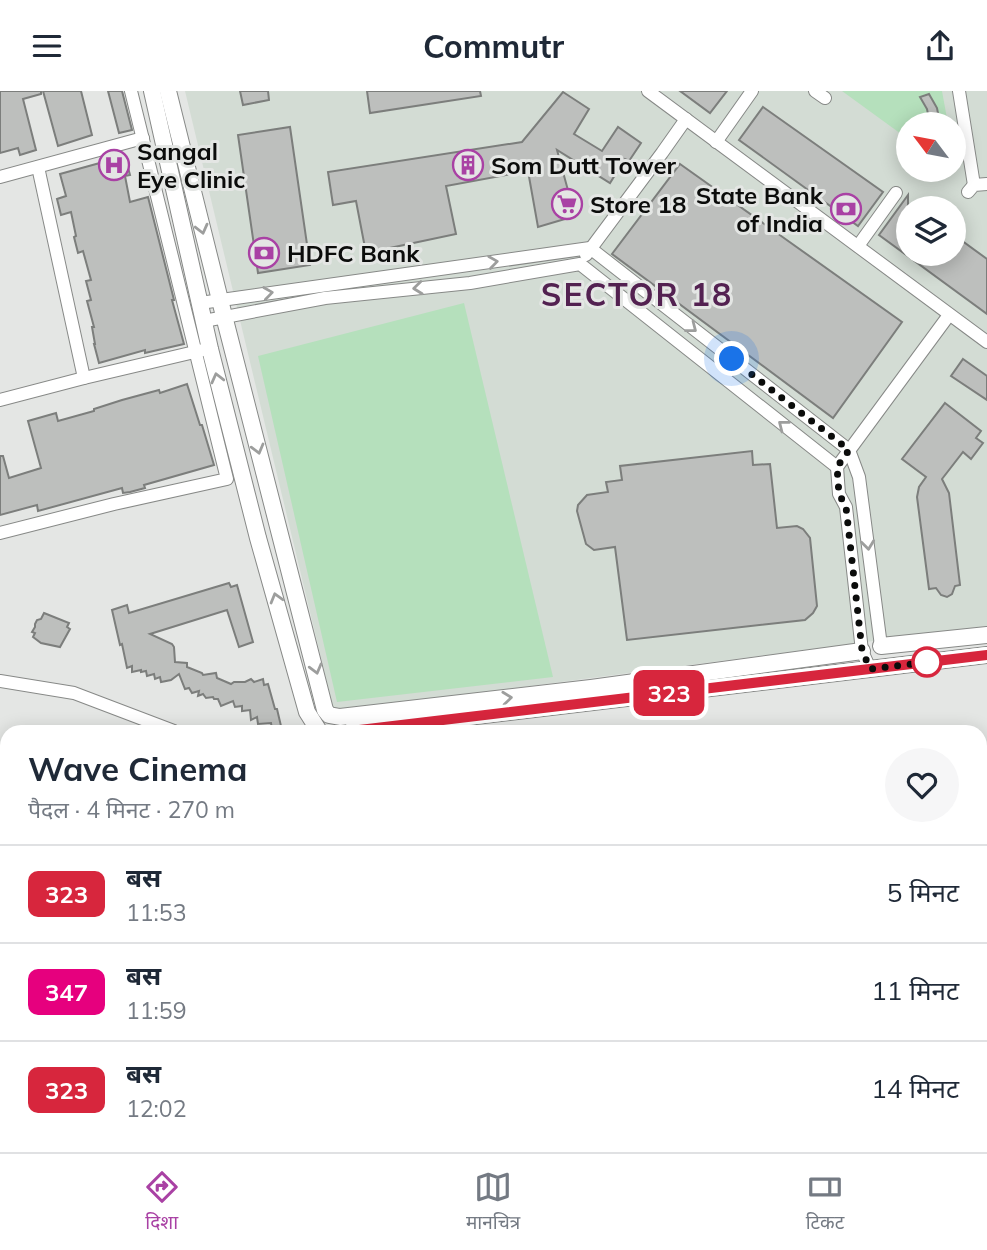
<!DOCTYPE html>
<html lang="hi">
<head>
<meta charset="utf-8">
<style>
  :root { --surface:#fff; --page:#f6f6f7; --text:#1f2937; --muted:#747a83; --line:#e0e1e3; --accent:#a941a4 }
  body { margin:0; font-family:Mulish,"Noto Sans Devanagari",sans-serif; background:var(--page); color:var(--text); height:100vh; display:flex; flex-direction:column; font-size:26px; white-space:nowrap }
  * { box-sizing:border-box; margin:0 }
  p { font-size:23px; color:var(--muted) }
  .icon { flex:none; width:38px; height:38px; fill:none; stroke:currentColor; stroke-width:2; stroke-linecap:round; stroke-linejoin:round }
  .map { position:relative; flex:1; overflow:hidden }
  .panel { position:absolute; left:0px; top:634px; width:987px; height:429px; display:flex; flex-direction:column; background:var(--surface); border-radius:21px 21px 0 0; box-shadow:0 4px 18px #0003 }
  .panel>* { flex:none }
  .badge { padding:0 14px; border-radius:10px; font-size:24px; line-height:46px }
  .needle { width:46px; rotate:302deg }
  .fabs { position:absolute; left:896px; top:21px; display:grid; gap:14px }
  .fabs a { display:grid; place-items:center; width:70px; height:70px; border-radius:50%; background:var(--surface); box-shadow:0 4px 18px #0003; font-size:35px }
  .you { position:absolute; width:35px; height:35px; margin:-18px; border:5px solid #fff; border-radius:50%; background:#1a73e8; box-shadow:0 0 0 10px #1a73e833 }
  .map>.badge { position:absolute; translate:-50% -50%; box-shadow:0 0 0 4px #fff }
  .round { display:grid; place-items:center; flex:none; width:74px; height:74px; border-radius:37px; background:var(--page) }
  .summary { display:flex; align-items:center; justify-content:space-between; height:119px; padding:0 28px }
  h1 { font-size:33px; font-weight:700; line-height:52px }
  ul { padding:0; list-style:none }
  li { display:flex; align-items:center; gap:21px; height:98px; padding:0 28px; border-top:2px solid var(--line) }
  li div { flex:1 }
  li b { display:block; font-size:26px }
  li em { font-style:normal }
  li .badge { min-width:77px; font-weight:700; text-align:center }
  header { display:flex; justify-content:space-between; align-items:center; height:91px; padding:0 28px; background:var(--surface); font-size:32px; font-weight:700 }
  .menu { display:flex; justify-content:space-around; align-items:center; height:98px; border-top:2px solid var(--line); background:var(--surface); font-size:19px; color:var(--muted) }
  .menu a { display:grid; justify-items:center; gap:4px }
  .menu .selected { color:var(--accent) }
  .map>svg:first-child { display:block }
  .built { fill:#d3dcd4; fill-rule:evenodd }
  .green { fill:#b5e0bc }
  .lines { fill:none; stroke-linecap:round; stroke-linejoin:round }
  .stream { stroke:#7eb889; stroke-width:3.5 }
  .building { fill:#bdbfbd; stroke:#7c7e7c; stroke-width:2 }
  .minor-casing { stroke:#878987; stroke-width:14 }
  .tertiary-casing { stroke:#878987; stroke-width:18 }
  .minor { stroke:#fff; stroke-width:12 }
  .tertiary { stroke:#fff; stroke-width:16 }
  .oneway { stroke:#9d9e9d }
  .line-casing { stroke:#fff; stroke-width:16 }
  .line { stroke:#d7263d; stroke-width:10 }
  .walk { stroke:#0b0c0b; stroke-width:7; stroke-dasharray:0 12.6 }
  .stop-dot { fill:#fff; stroke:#d7263d; stroke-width:3.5 }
  .labels { text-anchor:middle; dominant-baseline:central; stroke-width:6; stroke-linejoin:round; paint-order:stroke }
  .poi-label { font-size:24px; font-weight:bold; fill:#0b0c0b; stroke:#e4e6e4; text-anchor:start }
  .district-label { font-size:32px; font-weight:bold; letter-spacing:2px; fill:#532151; stroke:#e4e6e4 }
</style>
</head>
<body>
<header><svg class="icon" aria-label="menu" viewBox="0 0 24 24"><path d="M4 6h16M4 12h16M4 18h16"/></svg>Commutr<svg class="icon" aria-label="share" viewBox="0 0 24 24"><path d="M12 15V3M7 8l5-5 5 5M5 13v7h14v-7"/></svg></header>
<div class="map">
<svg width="987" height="1061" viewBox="0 0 987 1061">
  <rect width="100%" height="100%" fill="#e4e6e4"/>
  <g class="built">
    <path d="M185 0H987V535L334 621ZM908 33H954V79H908ZM908 117H954V163H908Z"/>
    <polygon points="7,803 7,1055 649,1055 663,1061 0,1061 0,805"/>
  </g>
  <g class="green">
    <polygon points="842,0 942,0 948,33 908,33 908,48"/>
    <polygon points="464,212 553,586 337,611 258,265"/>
  </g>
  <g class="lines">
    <g class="stream">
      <polyline points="0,676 7,676"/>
      <polyline points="960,1055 973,1061"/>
    </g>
  </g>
  <g class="building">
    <polygon points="0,0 41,0 41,3 23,8 36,59 20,64 18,57 0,62"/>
    <polygon points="43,0 81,0 92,44 58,55"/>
    <polygon points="108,0 122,0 132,39 119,42"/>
    <polygon points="240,0 268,0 269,9 243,14"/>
    <polygon points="367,0 480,0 481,5 370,22"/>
    <polygon points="680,0 727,0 710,22"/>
    <polygon points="563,1 589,18 574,43 602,60 618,36 641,52 629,70 625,68 610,92 557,59 575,125 538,136 528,80 446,95 456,143 366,162 356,110 333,114 328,81 522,51"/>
    <polygon points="929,3 937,17 940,33 930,33 927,18 920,6"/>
    <polygon points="763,16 883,101 858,135 739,49"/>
    <polygon points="290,36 310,174 258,182 238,44"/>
    <polygon points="125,65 130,84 125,85 130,111 148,106 174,209 172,209 184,253 145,262 145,259 99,272 94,253 95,253 92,236 94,236 87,210 91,209 86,190 91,189 83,160 78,162 74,146 76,145 71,121 61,124 57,108 66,105 60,83"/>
    <polygon points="680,73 902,231 833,327 612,163"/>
    <polygon points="908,104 908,163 954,163 954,144 987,168 987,223 879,144"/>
    <polygon points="963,268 987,285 987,309 951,285"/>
    <polygon points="187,293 200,334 202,334 214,374 144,394 145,397 130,401 123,402 122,397 38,420 37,414 0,424 0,365 3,365 9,387 41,377 28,330 56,322 58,330 94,320 94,318 122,309 159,299 160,302"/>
    <polygon points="945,312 981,340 976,347 983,352 971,368 963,361 942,388 949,402 960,494 955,495 952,503 947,506 941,504 936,497 929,498 917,406 919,396 926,386 902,368"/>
    <polygon points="752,360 753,374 770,373 777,437 797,435 803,438 810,447 817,515 813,522 805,529 627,549 615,456 594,459 586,453 577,420 578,414 587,404 608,401 606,391 622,389 620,375"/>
    <polygon points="229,492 231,496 237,494 253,551 239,556 227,519 150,543 172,553 174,556 175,571 187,572 187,576 202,582 203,584 216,582 217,587 231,593 234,591 245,591 251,588 254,591 263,588 264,594 268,593 275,618 277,618 281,635 272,638 271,632 258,633 257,626 251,629 250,619 242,620 242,615 235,616 233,610 221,615 218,608 214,608 213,606 206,607 203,603 198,605 199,600 192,602 189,597 185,598 179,583 171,589 161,591 160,586 155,588 154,583 147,585 146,580 141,581 141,579 132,581 132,575 127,577 122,553 120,554 112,519 127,514 129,522"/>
    <polygon points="44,522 69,532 67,536 70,538 60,556 41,552 33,546 35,542 32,541 35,536 35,533 37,529 41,528"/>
  </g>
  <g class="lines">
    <g class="minor-casing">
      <g id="minor">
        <polyline points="648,0 987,251"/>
        <polyline points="815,0 825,7"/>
        <polyline points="959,0 974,94"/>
        <polyline points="716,51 752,0"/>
        <polyline points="38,76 84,287"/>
        <polyline points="0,86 143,47"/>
        <polyline points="968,101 974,94 987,93"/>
        <polyline points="858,155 896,102"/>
        <polyline points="586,164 662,62 686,28"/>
        <polyline points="200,212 590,157 849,359 859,386 881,555"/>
        <polyline points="204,230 325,207 470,192 580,173 837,376"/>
        <polyline points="0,309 84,287 203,259"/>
        <polyline points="0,442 114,413 227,388 131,0"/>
        <polyline points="870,578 862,560 846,416 839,403 837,376 949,224"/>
        <polyline points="0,590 74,602 174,640"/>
        <polyline points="980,996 987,999"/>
      </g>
    </g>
    <g class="tertiary-casing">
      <g id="tertiary">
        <polyline points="152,0 210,258 258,447 307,621 319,640"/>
        <polyline points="168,0 224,225 325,619 329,624 340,626 591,597 862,560"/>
        <polyline points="881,555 987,544"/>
        <polyline points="351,640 987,564"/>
        <polyline points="980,943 987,946"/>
      </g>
    </g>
    <use href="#minor" class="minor"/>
    <use href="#tertiary" class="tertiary"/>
  </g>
  <defs><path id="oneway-chevron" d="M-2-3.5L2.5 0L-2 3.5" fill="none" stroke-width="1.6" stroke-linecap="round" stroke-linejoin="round" transform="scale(1.75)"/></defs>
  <g class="oneway">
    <use href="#oneway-chevron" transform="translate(202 138) rotate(76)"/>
    <use href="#oneway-chevron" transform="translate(493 171) rotate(-8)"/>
    <use href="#oneway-chevron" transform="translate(418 197) rotate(174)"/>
    <use href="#oneway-chevron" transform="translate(268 202) rotate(-8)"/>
    <use href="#oneway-chevron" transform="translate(692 237) rotate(38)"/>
    <use href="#oneway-chevron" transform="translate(217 287) rotate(-104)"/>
    <use href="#oneway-chevron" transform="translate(783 334) rotate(-142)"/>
    <use href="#oneway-chevron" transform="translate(258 358) rotate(75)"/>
    <use href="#oneway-chevron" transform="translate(868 454) rotate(83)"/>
    <use href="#oneway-chevron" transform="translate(276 507) rotate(-106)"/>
    <use href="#oneway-chevron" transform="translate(316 578) rotate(75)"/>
    <use href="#oneway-chevron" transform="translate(507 607) rotate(-6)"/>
  </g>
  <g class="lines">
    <g class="line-casing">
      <polyline id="line" points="351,640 987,564"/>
    </g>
    <use href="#line" class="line"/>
    <polyline class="walk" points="732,268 849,359 837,376 839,403 846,416 862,559 870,578 937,570 927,571"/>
  </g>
  <defs>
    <g id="hospital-ring" transform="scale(1.575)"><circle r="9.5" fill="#e4e6e4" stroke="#a941a4" stroke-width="1.5"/><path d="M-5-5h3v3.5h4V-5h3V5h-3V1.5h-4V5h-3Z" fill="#a941a4"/></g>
    <g id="building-ring" transform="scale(1.575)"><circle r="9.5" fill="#e4e6e4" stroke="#a941a4" stroke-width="1.5"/><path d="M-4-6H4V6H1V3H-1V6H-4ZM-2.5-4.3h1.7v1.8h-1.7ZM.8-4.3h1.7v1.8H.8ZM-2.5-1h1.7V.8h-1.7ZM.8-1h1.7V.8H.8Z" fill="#a941a4"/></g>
    <g id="supermarket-ring" transform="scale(1.575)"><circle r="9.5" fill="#e4e6e4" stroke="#a941a4" stroke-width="1.5"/><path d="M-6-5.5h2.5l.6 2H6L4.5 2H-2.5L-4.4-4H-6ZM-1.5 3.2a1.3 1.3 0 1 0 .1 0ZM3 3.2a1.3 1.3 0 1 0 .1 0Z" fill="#a941a4"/></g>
    <g id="bank-ring" transform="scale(1.575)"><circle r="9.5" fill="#e4e6e4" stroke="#a941a4" stroke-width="1.5"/><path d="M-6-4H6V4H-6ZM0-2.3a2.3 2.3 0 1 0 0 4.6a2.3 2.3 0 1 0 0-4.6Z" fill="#a941a4"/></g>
  </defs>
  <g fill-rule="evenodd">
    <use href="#hospital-ring" x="114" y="74"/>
    <use href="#building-ring" x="468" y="74"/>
    <use href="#supermarket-ring" x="567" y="113"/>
    <use href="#bank-ring" x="846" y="118"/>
    <use href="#bank-ring" x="264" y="162"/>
  </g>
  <circle class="stop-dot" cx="927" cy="571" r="14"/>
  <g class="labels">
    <g class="poi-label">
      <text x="137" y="60">Sangal<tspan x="137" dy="28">Eye Clinic</tspan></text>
      <text x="491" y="74">Som Dutt Tower</text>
      <text x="823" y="104" text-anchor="end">State Bank<tspan x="823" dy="28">of India</tspan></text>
      <text x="590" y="113">Store 18</text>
      <text x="287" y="162">HDFC Bank</text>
    </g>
    <g class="district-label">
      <text x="637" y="203">SECTOR 18</text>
    </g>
  </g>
</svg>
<div class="fabs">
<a><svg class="needle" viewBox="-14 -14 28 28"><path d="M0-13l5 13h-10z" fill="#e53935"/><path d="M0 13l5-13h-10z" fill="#747a83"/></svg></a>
<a><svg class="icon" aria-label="layers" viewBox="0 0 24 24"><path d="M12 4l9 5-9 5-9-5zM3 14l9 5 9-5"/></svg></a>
</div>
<div class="you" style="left:732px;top:268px"></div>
<b class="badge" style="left:669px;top:602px;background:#d7263d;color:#fff">323</b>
<section class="panel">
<div class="summary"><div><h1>Wave Cinema</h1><p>पैदल · 4 मिनट · 270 m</p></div><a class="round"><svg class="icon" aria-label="heart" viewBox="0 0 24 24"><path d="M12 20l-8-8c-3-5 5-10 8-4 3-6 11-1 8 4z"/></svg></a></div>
<ul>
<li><span class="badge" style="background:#d7263d;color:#fff">323</span><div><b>बस</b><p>11:53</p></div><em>5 मिनट</em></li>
<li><span class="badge" style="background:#e6007e;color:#fff">347</span><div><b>बस</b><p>11:59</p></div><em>11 मिनट</em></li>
<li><span class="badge" style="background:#d7263d;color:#fff">323</span><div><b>बस</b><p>12:02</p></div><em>14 मिनट</em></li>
</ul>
</section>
</div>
<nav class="menu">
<a class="selected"><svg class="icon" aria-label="directions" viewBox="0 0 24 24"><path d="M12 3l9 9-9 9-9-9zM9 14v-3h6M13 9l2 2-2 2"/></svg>दिशा</a>
<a><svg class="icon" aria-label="map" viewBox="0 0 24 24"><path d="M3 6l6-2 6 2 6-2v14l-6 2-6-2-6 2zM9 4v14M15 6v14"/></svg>मानचित्र</a>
<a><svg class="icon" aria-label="tickets" viewBox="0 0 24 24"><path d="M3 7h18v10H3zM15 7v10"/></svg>टिकट</a>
</nav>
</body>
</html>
